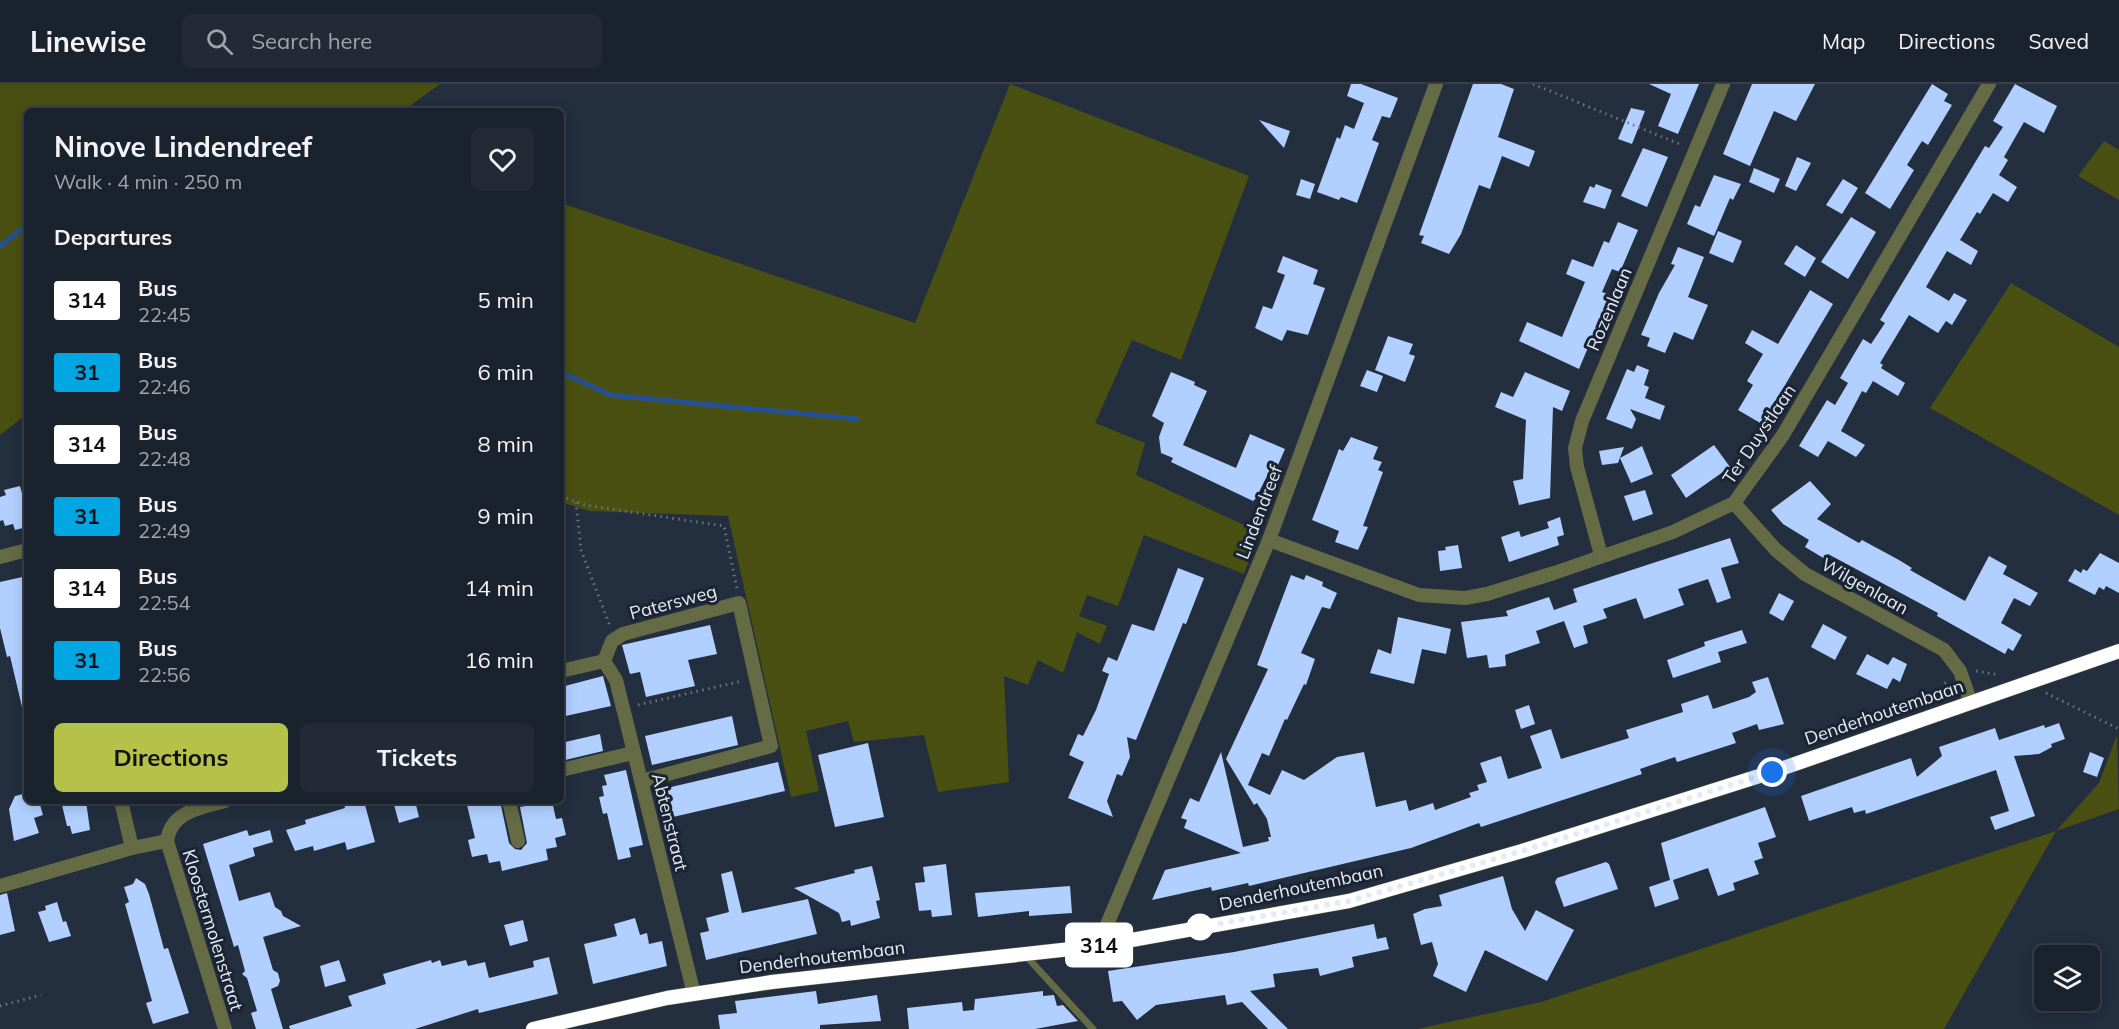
<!DOCTYPE html>
<html lang="en">
<head>
<meta charset="utf-8">
<style>
  :root { --surface:#1a222e; --page:#232a36; --text:#f1f3f6; --muted:#9fa4aa; --line:#383f4a; --accent:#b5c249 }
  body { margin:0; font-family:Mulish,sans-serif; background:var(--page); color:var(--text); height:100vh; display:flex; flex-direction:column; font-size:22px; white-space:nowrap }
  * { box-sizing:border-box; margin:0 }
  p { font-size:20px; color:var(--muted) }
  .icon { flex:none; width:33px; height:33px; fill:none; stroke:currentColor; stroke-width:2; stroke-linecap:round; stroke-linejoin:round }
  .map { position:relative; flex:1; overflow:hidden }
  .side { position:absolute; left:24px; top:24px; width:540px; height:696px; display:flex; flex-direction:column; background:var(--surface); border-radius:9px; box-shadow:0 3px 15px #0003,0 0 0 2px var(--line) }
  .side>* { flex:none }
  .badge { padding:0 12px; border-radius:4px; font-size:21px; line-height:39px }
  .buttons { position:absolute; left:2034px; top:861px; display:grid; gap:12px }
  .buttons a { display:grid; place-items:center; width:66px; height:66px; border-radius:9px; background:var(--surface); box-shadow:0 3px 15px #0003,0 0 0 2px var(--line); font-size:30px }
  .you { position:absolute; width:30px; height:30px; margin:-15px; border:4px solid #fff; border-radius:50%; background:#1a73e8; box-shadow:0 0 0 9px #1a73e833 }
  .map>.badge { position:absolute; translate:-50% -50%; box-shadow:0 0 0 3px #fff }
  h2 { padding:0 30px; font-size:22px; line-height:54px }
  .round { display:grid; place-items:center; flex:none; width:63px; height:63px; border-radius:9px; background:var(--page) }
  .head { display:flex; align-items:center; justify-content:space-between; height:102px; padding:0 30px }
  h1 { font-size:28px; font-weight:700; line-height:45px }
  .cta { display:flex; gap:12px; margin-top:auto; padding:12px 30px }
  .cta a { flex:1; height:69px; border-radius:9px; background:var(--accent); color:#111; font-size:24px; font-weight:700; line-height:69px; text-align:center }
  .cta a+a { background:var(--page); color:var(--text) }
  ul { padding:0; list-style:none }
  li { display:flex; align-items:center; gap:18px; height:72px; padding:0 30px }
  li div { flex:1 }
  li b { display:block; font-size:22px }
  li em { font-style:normal }
  li .badge { min-width:66px; font-weight:700; text-align:center }
  header { display:flex; align-items:center; gap:36px; box-sizing:border-box; height:84px; padding:0 30px; background:var(--surface); border-bottom:2px solid var(--line) }
  header strong { font-size:28px }
  nav { display:flex; gap:33px; margin-inline-start:auto; font-size:21px }
  .search { width:420px; height:54px; background:var(--page); display:flex; align-items:center; gap:15px; box-sizing:border-box; padding:0 21px; border-radius:9px; color:var(--muted); font-size:22px }
  .map>svg:first-child { display:block }
  .green { fill:#4a5011 }
  .lines { fill:none; stroke-linecap:round; stroke-linejoin:round }
  .stream { stroke:#255096; stroke-width:5 }
  .building { fill:#b1cfff }
  .path { stroke:#6b7482; stroke-width:3; stroke-dasharray:1.5 4.5; stroke-linecap:butt }
  .service { stroke:#656b45; stroke-width:7 }
  .minor { stroke:#656b45; stroke-width:14 }
  .tertiary { stroke:#656b45; stroke-width:15 }
  .line-casing { stroke:#fff; stroke-width:14 }
  .line { stroke:#fff; stroke-width:9 }
  .walk { stroke:#e5ebf6; stroke-width:6; stroke-dasharray:0 10.8 }
  .stop-dot { fill:#fff; stroke:#fff; stroke-width:3 }
  .labels { text-anchor:middle; dominant-baseline:central; stroke-width:6; stroke-linejoin:round; paint-order:stroke }
  .street-label { font-size:18px; fill:#e5ebf6; stroke:#1a2433 }
</style>
</head>
<body>
<header>
<strong>Linewise</strong>
<div class="search"><svg class="icon" aria-label="search" viewBox="0 0 24 24"><circle cx="10" cy="10" r="6"/><path d="M15 15l6 6"/></svg>Search here</div>
<nav><a>Map</a><a>Directions</a><a>Saved</a></nav>
</header>
<div class="map">
<svg width="2119" height="945" viewBox="0 0 2119 945">
  <rect width="100%" height="100%" fill="#232e3e"/>
  <g class="green">
    <polygon points="0,0 440,0 403,27 27,27 27,330 0,351"/>
    <polygon points="1010,0 1249,92 1181,276 1132,256 1095,339 1145,359 1136,391 1259,448 1244,490 1144,451 1118,522 1087,511 1079,532 1107,542 1100,560 1077,548 1063,589 1038,576 1028,601 1004,592 1009,698 938,708 924,651 854,658 848,637 806,647 819,707 791,713 728,432 589,427 561,418 561,119 915,239"/>
    <polygon points="2104,57 2119,66 2119,116 2078,92"/>
    <polygon points="2011,199 2119,263 2119,431 1930,324"/>
    <polygon points="2117,651 2119,725 2056,747 1944,945 1417,945 1541,918 2056,747 2099,699"/>
  </g>
  <g class="lines">
    <g class="stream">
      <polyline points="0,162 27,141"/>
      <polyline points="561,288 610,311 857,335"/>
    </g>
  </g>
  <g class="building">
    <polygon points="1351,0 1361,0 1398,14 1390,34 1382,32 1372,56 1379,59 1357,119 1341,113 1339,116 1317,108 1337,53 1340,55 1345,41 1354,45 1364,19 1347,12"/>
    <polygon points="1473,0 1501,0 1514,5 1498,53 1535,67 1529,83 1502,72 1490,105 1479,101 1461,150 1449,170 1421,159 1424,152 1419,151"/>
    <polygon points="1649,0 1699,0 1678,50 1658,42 1671,10"/>
    <polygon points="1752,0 1815,0 1796,37 1774,27 1750,82 1723,70"/>
    <polygon points="1932,0 1948,10 1944,17 1952,21 1928,61 1922,57 1907,81 1914,86 1890,125 1865,109"/>
    <polygon points="2015,0 2057,22 2044,49 2024,38 2004,73 2008,76 1999,91 2017,103 2008,118 1993,109 1980,130 1977,128 1960,156 1978,167 1971,181 1947,167 1926,203 1949,217 1954,209 1967,216 1952,241 1946,237 1938,249 1909,231 1880,279 1883,281 1881,284 1905,299 1898,312 1873,297 1866,309 1862,307 1841,347 1865,361 1860,368 1856,373 1828,357 1818,373 1799,362 1827,316 1835,321 1848,299 1840,294 1863,255 1871,260 1885,239 1880,236 1985,62 1989,64 2003,43 1993,37"/>
    <polygon points="1631,24 1645,27 1632,60 1618,55"/>
    <polygon points="1259,36 1290,47 1284,64"/>
    <polygon points="1643,64 1668,73 1647,123 1621,112"/>
    <polygon points="1797,73 1811,79 1796,107 1785,102"/>
    <polygon points="1754,84 1780,95 1774,109 1749,98"/>
    <polygon points="1714,91 1741,100 1733,116 1730,114 1714,152 1687,140 1695,121 1700,123"/>
    <polygon points="1301,95 1315,100 1310,115 1296,111"/>
    <polygon points="1843,95 1858,104 1842,130 1826,121"/>
    <polygon points="1596,100 1612,106 1605,125 1583,118 1590,102 1594,104"/>
    <polygon points="1851,133 1876,148 1848,195 1821,178"/>
    <polygon points="1618,138 1638,146 1620,188 1612,185 1602,208 1610,211 1579,285 1519,257 1527,238 1562,253 1585,198 1566,190 1572,175 1593,183 1604,157 1609,159"/>
    <polygon points="1718,147 1742,157 1733,179 1709,169"/>
    <polygon points="1796,161 1816,174 1805,193 1784,180"/>
    <polygon points="1678,163 1704,173 1688,213 1708,221 1693,256 1674,248 1665,269 1647,262 1650,254 1641,251 1659,209 1675,181 1671,180"/>
    <polygon points="1283,172 1318,186 1313,200 1325,204 1308,251 1287,246 1282,257 1255,244 1263,222 1272,225 1285,191 1277,188"/>
    <polygon points="1810,206 1833,220 1762,340 1738,326 1753,301 1747,297 1763,270 1745,259 1752,246 1778,260"/>
    <polygon points="1388,252 1413,260 1409,270 1415,272 1405,298 1375,286"/>
    <polygon points="1637,281 1649,286 1644,301 1649,303 1645,314 1665,322 1660,336 1630,325 1636,335 1632,345 1606,335 1627,285 1634,288"/>
    <polygon points="1367,286 1383,292 1377,308 1360,302"/>
    <polygon points="1171,288 1195,298 1194,301 1207,307 1183,361 1236,384 1250,350 1285,365 1275,388 1270,386 1256,414 1253,417 1171,378 1173,374 1161,369 1159,353 1164,339 1152,332"/>
    <polygon points="1525,288 1570,307 1562,327 1553,323 1550,414 1519,421 1513,397 1523,395 1526,336 1495,323 1501,308 1513,313"/>
    <polygon points="1351,353 1378,363 1373,375 1382,378 1378,386 1383,388 1363,442 1368,443 1358,466 1335,458 1339,447 1312,436 1339,365 1343,367"/>
    <polygon points="1714,361 1730,383 1686,414 1671,391"/>
    <polygon points="1642,362 1653,390 1631,399 1620,374"/>
    <polygon points="1624,363 1618,379 1602,381 1599,367"/>
    <polygon points="1810,397 1831,420 1817,435 1859,459 1862,456 1899,476 1912,484 1910,486 1965,517 1989,472 2007,482 2003,490 2038,509 2030,522 2014,514 2001,539 2022,551 2013,567 2008,564 2005,570 1937,532 1938,529 1828,470 1825,475 1805,463 1809,456 1783,440 1771,426"/>
    <polygon points="20,402 27,428 27,443 15,446 13,440 5,442 3,436 0,437 0,413 6,411 4,406"/>
    <polygon points="1645,406 1653,430 1633,437 1624,412"/>
    <polygon points="1560,433 1564,451 1557,453 1559,461 1509,478 1501,453 1519,447 1521,453 1549,444 1547,438"/>
    <polygon points="1730,454 1739,479 1721,484 1731,514 1717,519 1708,495 1678,505 1684,521 1644,535 1636,514 1603,525 1607,534 1583,542 1588,559 1574,564 1564,537 1536,547 1540,559 1505,571 1506,582 1489,584 1487,571 1467,574 1461,538 1508,532 1506,527 1549,513 1554,526 1577,518 1573,505"/>
    <polygon points="1458,461 1462,484 1440,487 1438,467 1446,466 1445,463"/>
    <polygon points="2100,469 2119,479 2119,509 2106,502 2104,506 2099,503 2095,511 2068,497 2075,485 2081,489 2083,485 2087,487"/>
    <polygon points="1178,484 1204,494 1186,540 1183,539 1136,656 1127,653 1130,673 1122,692 1117,690 1107,717 1113,733 1068,714 1084,678 1069,671 1078,650 1083,652 1096,626 1109,590 1102,587 1108,573 1117,577 1132,540 1154,547"/>
    <polygon points="1291,491 1304,496 1306,491 1323,498 1322,502 1337,509 1330,525 1322,523 1301,569 1315,575 1306,601 1304,600 1287,636 1285,635 1269,672 1262,669 1248,701 1270,711 1282,686 1304,696 1337,673 1364,668 1376,723 1406,716 1409,727 1433,719 1435,726 1471,713 1469,709 1479,706 1477,701 1487,698 1480,679 1501,672 1508,695 1542,684 1530,652 1551,645 1561,675 1629,654 1626,646 1683,628 1681,620 1708,611 1713,625 1749,613 1756,608 1752,598 1768,593 1784,640 1759,646 1757,640 1732,649 1736,659 1677,678 1675,673 1640,685 1642,690 1481,743 1479,739 1411,764 1249,802 1248,799 1212,807 1211,803 1152,816 1165,786 1241,769 1184,744 1187,736 1181,734 1190,714 1199,718 1221,668 1243,763 1269,757 1268,753 1271,753 1267,735 1257,719 1254,721 1226,675 1268,585 1257,581"/>
    <polygon points="27,492 27,622 22,623 10,572 7,573 0,544 0,498"/>
    <polygon points="1779,509 1794,517 1783,537 1769,529"/>
    <polygon points="1398,533 1451,545 1446,570 1422,565 1414,600 1370,589 1378,565 1391,570"/>
    <polygon points="1823,540 1847,553 1835,576 1811,563"/>
    <polygon points="710,541 717,570 688,576 695,602 646,613 640,588 630,590 622,561"/>
    <polygon points="1742,546 1747,559 1718,568 1721,578 1673,594 1667,576 1705,562 1704,558"/>
    <polygon points="1867,570 1888,581 1893,573 1907,580 1900,598 1893,594 1887,605 1856,590"/>
    <polygon points="603,592 611,622 561,633 561,603"/>
    <polygon points="1529,621 1535,640 1521,645 1515,626"/>
    <polygon points="732,632 738,661 652,681 645,652"/>
    <polygon points="2059,639 2065,655 2051,660 2052,663 2039,670 2014,672 2035,732 1995,746 1990,733 2009,727 1996,686 1866,730 1865,726 1854,729 1852,723 1809,737 1801,712 1911,674 1917,693 1942,672 1939,663 1995,644 1999,656 2044,641 2045,644"/>
    <polygon points="600,650 603,667 561,677 561,659"/>
    <polygon points="868,659 884,733 835,743 818,671"/>
    <polygon points="2090,668 2104,674 2097,693 2083,688"/>
    <polygon points="778,678 785,707 673,733 667,704"/>
    <polygon points="626,686 643,761 629,764 631,773 618,776 607,729 603,730 599,713 604,712 602,702 607,701 604,691"/>
    <polygon points="27,709 27,717 39,717 43,731 34,734 39,749 14,757 9,725 15,712"/>
    <polygon points="77,717 86,717 90,746 72,750 70,742 67,742 62,721"/>
    <polygon points="356,717 364,717 375,758 347,766 345,758 314,767 313,762 295,767 286,746 306,740 305,736 345,724 344,720"/>
    <polygon points="393,717 415,717 419,733 399,739"/>
    <polygon points="466,717 500,717 509,759 515,765 521,766 527,759 520,723 552,717 556,735 562,734 566,751 555,754 557,763 546,765 548,776 502,787 500,777 489,779 487,770 472,773 468,756 475,754"/>
    <polygon points="1765,723 1776,753 1758,759 1763,774 1754,777 1759,790 1733,799 1735,806 1718,812 1708,784 1673,796 1679,815 1655,823 1649,803 1670,796 1661,759"/>
    <polygon points="247,746 249,752 270,746 273,758 253,764 255,772 229,781 239,817 270,808 275,823 281,827 283,832 301,842 263,853 273,886 278,889 280,897 278,902 271,905 283,945 256,945 251,929 257,927 247,894 242,890 245,887 238,861 234,863 203,760"/>
    <polygon points="1606,778 1609,780 1618,805 1564,823 1555,798 1557,794"/>
    <polygon points="946,780 952,831 932,833 931,826 919,827 915,799 925,798 923,783"/>
    <polygon points="872,782 880,816 876,817 880,834 851,842 850,836 842,838 839,829 794,804 855,789 854,786"/>
    <polygon points="732,787 742,829 808,815 817,850 706,876 700,849 709,847 706,834 729,828 721,790"/>
    <polygon points="1503,792 1512,825 1525,847 1536,826 1574,846 1547,897 1485,866 1466,908 1433,892 1438,880 1432,858 1421,861 1413,830 1425,825 1442,822 1439,811"/>
    <polygon points="136,794 145,800 149,810 164,865 168,864 189,929 153,940 146,919 152,917 125,820 129,818 124,803 133,800"/>
    <polygon points="1070,802 1072,829 1029,832 1029,827 978,833 975,809"/>
    <polygon points="7,809 15,847 0,851 0,811"/>
    <polygon points="57,818 63,838 66,837 71,852 49,858 38,828 46,826 45,822"/>
    <polygon points="635,834 640,851 647,849 649,860 662,857 667,882 593,900 584,860 617,852 614,840"/>
    <polygon points="523,836 528,857 510,862 504,841"/>
    <polygon points="1374,840 1377,855 1386,853 1389,865 1352,873 1354,883 1320,892 1318,884 1273,890 1275,903 1250,907 1288,945 1268,945 1242,918 1227,921 1225,911 1156,921 1137,936 1122,917 1113,918 1108,887 1234,868"/>
    <polygon points="549,873 558,910 479,929 478,925 415,945 290,945 289,942 352,922 348,912 386,900 383,890 431,876 432,879 440,876 442,882 466,876 468,882 485,878 489,894 534,883 533,877"/>
    <polygon points="339,876 346,897 325,903 320,882"/>
    <polygon points="816,907 818,920 877,911 881,937 820,941 820,945 720,945 718,931 737,929 735,917"/>
    <polygon points="1043,907 1043,912 1054,911 1057,922 1063,921 1078,937 1035,945 909,945 907,924 962,918 963,927 974,926 975,915"/>
  </g>
  <g class="lines">
    <g class="path">
      <polyline points="1533,0 1682,61"/>
      <polyline points="561,412 585,421 724,442 737,505"/>
      <polyline points="576,418 581,466 610,542"/>
      <polyline points="1976,587 1999,591"/>
      <polyline points="2046,609 2119,645"/>
      <polyline points="1934,614 1948,595"/>
      <polyline points="638,621 742,597"/>
      <polyline points="0,922 41,911"/>
    </g>
    <polyline class="service" points="1026,872 1093,945"/>
    <g class="minor">
      <polyline points="1734,419 1776,466 1805,490 1944,566 1960,587 1971,619"/>
      <polyline points="1269,456 1419,511 1465,514 1487,510 1554,489 1673,448 1734,419 1783,351 1989,0"/>
      <polyline points="1601,471 1577,383 1575,364 1582,337 1723,0"/>
      <polyline points="0,473 27,466"/>
      <polyline points="604,577 616,596 694,910"/>
      <polyline points="561,587 604,577 612,557 623,550 739,519 771,662 642,697"/>
      <polyline points="561,686 633,669"/>
      <polyline points="121,717 132,764"/>
      <polyline points="509,717 518,757"/>
      <path d="M167 757C171 727 201 724 225 717"/>
      <polyline points="0,802 132,764 167,757 225,945"/>
      <polyline points="1098,862 1269,456 1436,0"/>
    </g>
    <polyline class="tertiary" points="533,945 667,914 772,898 1098,862 1349,817 1522,767 1772,688 2119,567"/>
  </g>
  <g class="lines">
    <g class="line-casing">
      <polyline id="line" points="533,945 667,914 772,898 1098,862 1349,817 1522,767 1772,688 2119,567"/>
    </g>
    <use href="#line" class="line"/>
    <polyline class="walk" points="1200,843 1189,845 1349,817 1522,767 1772,688"/>
  </g>
  <circle class="stop-dot" cx="1200" cy="843" r="12"/>
  <g class="labels">
    <g class="street-label">
      <text transform="translate(1609 225) rotate(-67)">Rozenlaan</text>
      <text transform="translate(1759 350) rotate(-56)">Ter Duystlaan</text>
      <text transform="translate(1259 428) rotate(-69)">Lindendreef</text>
      <text transform="translate(1865 502) rotate(29)">Wilgenlaan</text>
      <text transform="translate(673 518) rotate(-15)">Patersweg</text>
      <text transform="translate(1884 628) rotate(-19)">Denderhoutembaan</text>
      <text transform="translate(670 738) rotate(76)">Abtenstraat</text>
      <text transform="translate(1301 803) rotate(-12)">Denderhoutembaan</text>
      <text transform="translate(213 846) rotate(73)">Kloostermolenstraat</text>
      <text transform="translate(822 873) rotate(-7)">Denderhoutembaan</text>
    </g>
  </g>
</svg>
<div class="buttons">
<a><svg class="icon" aria-label="layers" viewBox="0 0 24 24"><path d="M12 4l9 5-9 5-9-5zM3 14l9 5 9-5"/></svg></a>
</div>
<div class="you" style="left:1772px;top:688px"></div>
<b class="badge" style="left:1099px;top:861px;background:#fff;color:#111">314</b>
<section class="side">
<div class="head"><div><h1>Ninove Lindendreef</h1><p>Walk · 4 min · 250 m</p></div><a class="round"><svg class="icon" aria-label="heart" viewBox="0 0 24 24"><path d="M12 20l-8-8c-3-5 5-10 8-4 3-6 11-1 8 4z"/></svg></a></div>
<h2>Departures</h2>
<ul>
<li><span class="badge" style="background:#fff;color:#111">314</span><div><b>Bus</b><p>22:45</p></div><em>5 min</em></li>
<li><span class="badge" style="background:#00a6e2;color:#111">31</span><div><b>Bus</b><p>22:46</p></div><em>6 min</em></li>
<li><span class="badge" style="background:#fff;color:#111">314</span><div><b>Bus</b><p>22:48</p></div><em>8 min</em></li>
<li><span class="badge" style="background:#00a6e2;color:#111">31</span><div><b>Bus</b><p>22:49</p></div><em>9 min</em></li>
<li><span class="badge" style="background:#fff;color:#111">314</span><div><b>Bus</b><p>22:54</p></div><em>14 min</em></li>
<li><span class="badge" style="background:#00a6e2;color:#111">31</span><div><b>Bus</b><p>22:56</p></div><em>16 min</em></li>
</ul>
<div class="cta"><a>Directions</a><a>Tickets</a></div>
</section>
</div>
</body>
</html>
